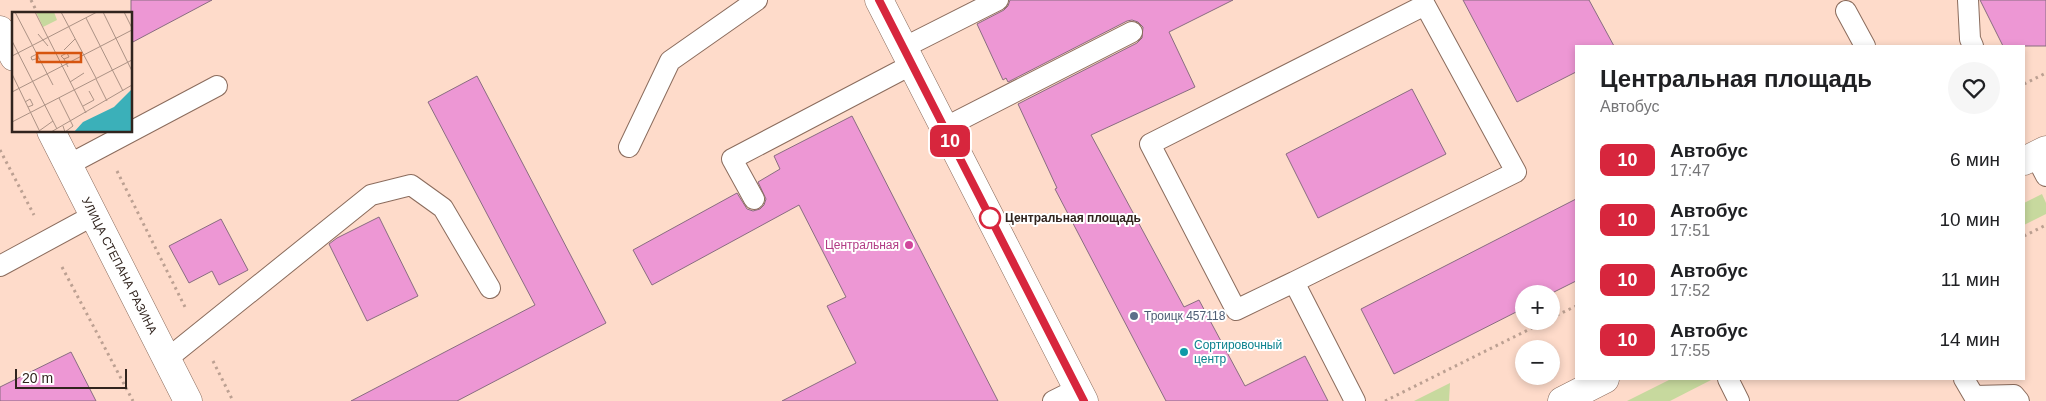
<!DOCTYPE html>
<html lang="ru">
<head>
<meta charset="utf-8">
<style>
  :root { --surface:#fff; --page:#f6f6f6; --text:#202124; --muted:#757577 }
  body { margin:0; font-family:Arial,sans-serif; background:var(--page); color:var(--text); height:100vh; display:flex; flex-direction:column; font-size:19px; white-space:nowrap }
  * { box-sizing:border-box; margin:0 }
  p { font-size:16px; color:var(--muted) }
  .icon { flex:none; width:28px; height:28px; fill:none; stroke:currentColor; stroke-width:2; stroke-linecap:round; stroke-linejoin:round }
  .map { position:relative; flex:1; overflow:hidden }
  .details { position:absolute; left:1575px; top:45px; width:450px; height:335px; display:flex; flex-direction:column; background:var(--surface); border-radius:0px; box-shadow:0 2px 8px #0003 }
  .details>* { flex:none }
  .badge { padding:0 10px; border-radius:8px; font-size:18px; line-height:32px }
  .tools { position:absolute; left:1515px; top:285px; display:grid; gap:10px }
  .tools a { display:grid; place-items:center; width:45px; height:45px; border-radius:50%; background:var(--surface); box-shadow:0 2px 8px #0003; font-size:25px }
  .scale { position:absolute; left:15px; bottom:12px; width:112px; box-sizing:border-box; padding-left:5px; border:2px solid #31241e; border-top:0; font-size:14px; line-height:18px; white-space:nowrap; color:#31241e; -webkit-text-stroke:4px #fff; paint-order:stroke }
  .map>.badge { position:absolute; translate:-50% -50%; box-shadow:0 0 0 2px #fff }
  .round { display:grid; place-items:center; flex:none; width:52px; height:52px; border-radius:26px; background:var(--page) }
  .head { display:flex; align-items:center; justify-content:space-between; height:85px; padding:0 25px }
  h1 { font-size:24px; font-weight:800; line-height:38px }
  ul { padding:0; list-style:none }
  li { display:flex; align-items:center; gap:15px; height:60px; padding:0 25px }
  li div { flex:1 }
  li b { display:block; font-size:19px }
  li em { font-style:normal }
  li .badge { min-width:55px; font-weight:700; text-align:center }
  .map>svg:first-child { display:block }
  .green { fill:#c7d99e }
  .building { fill:#ed97d4; stroke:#896d80 }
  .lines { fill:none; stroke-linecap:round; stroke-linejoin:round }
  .service-casing { stroke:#8b6c5d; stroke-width:22 }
  .minor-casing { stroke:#8b6c5d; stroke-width:29 }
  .tertiary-casing { stroke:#8b6c5d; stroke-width:29 }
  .path { stroke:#bca092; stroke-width:3; stroke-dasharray:2.5 4; stroke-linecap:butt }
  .service { stroke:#fff; stroke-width:20 }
  .minor { stroke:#fff; stroke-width:28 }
  .tertiary { stroke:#fff; stroke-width:28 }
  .line-casing { stroke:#fff; stroke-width:11 }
  .line { stroke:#d7263d; stroke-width:8 }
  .stop-dot { fill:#fff; stroke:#d7263d; stroke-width:2.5 }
  .hotel-dot { fill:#d1479c; stroke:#fff; stroke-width:2 }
  .service-dot { fill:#5c6f8a; stroke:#fff; stroke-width:2 }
  .culture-dot { fill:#0f9aa8; stroke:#fff; stroke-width:2 }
  .labels { text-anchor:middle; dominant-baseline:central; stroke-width:4; stroke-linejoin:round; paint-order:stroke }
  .stop-label { font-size:12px; font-weight:bold; fill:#31241e; stroke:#fff; text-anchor:start }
  .hotel-label { font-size:12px; fill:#b23c85; stroke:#fff; text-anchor:end }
  .street-label { font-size:12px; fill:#31241e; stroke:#fff }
  .service-label { font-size:12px; fill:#4e5e75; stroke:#fff; text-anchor:start }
  .culture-label { font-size:12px; fill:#0d838f; stroke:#fff; text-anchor:start }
  .inset-road { fill:none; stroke:#ac9285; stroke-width:1 }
  .view { fill:#d6540e; fill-opacity:0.15; stroke:#d6540e; stroke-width:2.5 }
  .inset-edge { fill:none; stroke:#31241e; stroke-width:2.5 }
</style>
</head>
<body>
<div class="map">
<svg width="2046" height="401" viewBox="0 0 2046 401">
  <rect width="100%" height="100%" fill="#fedbca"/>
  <g class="green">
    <polygon points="2042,194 2046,203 2046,214 2024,225 2024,203"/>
    <polygon points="1671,379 1713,379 1670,401 1627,401"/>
    <polygon points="1450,383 1449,401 1414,401"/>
  </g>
  <g class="building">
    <polygon points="131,0 212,0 131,43"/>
    <polygon points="1010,0 1233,0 1169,32 1195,87 1091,135 1184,307 1199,300 1245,386 1305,356 1328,401 1166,401 1055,189 1057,188 1018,104 1137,43 1142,38 1143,27 1138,22 1132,20 1127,21 1008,82 1006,78 1003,80 977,24 1004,10 1008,6"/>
    <polygon points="1463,0 1589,0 1614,46 1576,46 1576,72 1517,102"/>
    <polygon points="1980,0 2046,0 2046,46 2003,46"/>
    <polygon points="477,76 606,323 457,401 351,401 535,305 428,102"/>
    <polygon points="1412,89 1446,154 1318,218 1286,154"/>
    <polygon points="852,116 900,210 998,401 782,401 856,363 827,306 846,297 799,205 652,285 633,250 737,193 747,209 753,211 760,209 764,205 766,199 758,182 780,169 774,156"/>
    <polygon points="1576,199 1576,281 1550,294 1524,294 1524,308 1394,374 1361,309"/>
    <polygon points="379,217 418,296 367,321 329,244 337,238"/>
    <polygon points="221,219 248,270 219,285 212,271 189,283 169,246"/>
    <polygon points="71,352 96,401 0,401 0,387"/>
  </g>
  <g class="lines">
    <g class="service-casing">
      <g id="service">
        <polyline points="1968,0 1970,39 1973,46"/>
        <polyline points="1846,11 1865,46"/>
        <polyline points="903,48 998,0"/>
        <polyline points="944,128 1132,32"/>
        <polyline points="629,147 670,61 757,0"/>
        <polyline points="2035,155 2046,176"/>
        <polyline points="68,165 217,86"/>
        <polyline points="754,199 732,159 911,65"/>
        <polyline points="0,266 94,215"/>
        <polyline points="1294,282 1236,310 1150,144 1425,5 1516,172 1294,282 1355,401"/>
        <polyline points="167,359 371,195 411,185 443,208 490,288"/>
        <polyline points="1728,379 1739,401"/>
        <polyline points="1964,379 1974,396 2014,395 2019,401"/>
        <polyline points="1053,401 1077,389"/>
      </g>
    </g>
    <g class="minor-casing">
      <polyline id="minor" points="879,0 1084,401"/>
    </g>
    <g class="tertiary-casing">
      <g id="tertiary">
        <polyline points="0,30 14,57"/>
        <path id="s1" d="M51 131 188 401"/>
        <polyline points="2024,161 2046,150"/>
        <polyline points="1562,401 1605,379"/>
      </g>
    </g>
    <g class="path">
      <polyline points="31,0 38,14"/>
      <polyline points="2024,84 2046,73"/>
      <polyline points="0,150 34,215"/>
      <polyline points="117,171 185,307"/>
      <polyline points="2024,236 2046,225"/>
      <polyline points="62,267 133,401"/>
      <polyline points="1551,318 1576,306"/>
      <polyline points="213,361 233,401"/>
      <polyline points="1385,401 1546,321"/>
    </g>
    <use href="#service" class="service"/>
    <use href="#minor" class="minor"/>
    <use href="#tertiary" class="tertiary"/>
  </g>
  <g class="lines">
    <g class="line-casing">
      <polyline id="line" points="879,0 1084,401"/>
    </g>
    <use href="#line" class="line"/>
  </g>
  <circle class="stop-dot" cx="990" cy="218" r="10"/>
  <circle class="hotel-dot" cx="909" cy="245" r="5"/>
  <circle class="service-dot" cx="1134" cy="316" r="5"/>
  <circle class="culture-dot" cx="1184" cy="352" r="5"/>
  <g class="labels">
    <g class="stop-label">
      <text x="1005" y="218">Центральная площадь</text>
    </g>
    <g class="hotel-label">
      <text x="899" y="245">Центральная</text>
    </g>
    <g class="street-label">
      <text stroke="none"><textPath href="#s1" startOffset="151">УЛИЦА СТЕПАНА РАЗИНА</textPath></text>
    </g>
    <g class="service-label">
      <text x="1144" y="316">Троицк 457118</text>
    </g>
    <g class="culture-label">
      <text x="1194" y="345">Сортировочный<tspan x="1194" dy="14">центр</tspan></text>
    </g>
  </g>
  <g transform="translate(12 12)">
    <rect width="120" height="120" fill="#fedbca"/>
    <path d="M24 0H42L45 8 31 15Z" fill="#c7d99e"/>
    <path d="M120 77V120H62L71 110 102 95Z" fill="#3bb0b9"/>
    <path class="inset-road" d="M3 0 41 73M23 0 74 101M49 0 84 66M91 0 120 59M112 0 120 16M74 6 111 79M26 22 36 34M0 29 45 117M52 38 63 27M25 42 19 45 20 48 27 46M0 44 85 0M52 47 49 44 55 41 57 45 52 47 56 55M0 62 28 120M84 67 95 89M58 70 72 61M0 80 120 18M47 86 61 114 53 120 51 114M13 90 18 87 21 93 16 95M71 94 82 88 77 79M0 110 120 48M27 119 41 109M39 120 120 73"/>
    <path class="view" d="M25 41H69V50H25Z"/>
    <rect width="120" height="120" class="inset-edge"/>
  </g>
</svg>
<div class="tools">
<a>+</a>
<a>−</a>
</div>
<div class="scale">20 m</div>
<b class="badge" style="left:950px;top:141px;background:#d7263d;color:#fff">10</b>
<section class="details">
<div class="head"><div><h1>Центральная площадь</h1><p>Автобус</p></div><a class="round"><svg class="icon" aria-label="heart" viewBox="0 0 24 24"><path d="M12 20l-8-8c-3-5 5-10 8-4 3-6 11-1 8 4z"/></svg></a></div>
<ul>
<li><span class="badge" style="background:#d7263d;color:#fff">10</span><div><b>Автобус</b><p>17:47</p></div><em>6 мин</em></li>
<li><span class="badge" style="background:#d7263d;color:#fff">10</span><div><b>Автобус</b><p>17:51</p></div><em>10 мин</em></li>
<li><span class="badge" style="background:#d7263d;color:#fff">10</span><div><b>Автобус</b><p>17:52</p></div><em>11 мин</em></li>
<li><span class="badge" style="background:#d7263d;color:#fff">10</span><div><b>Автобус</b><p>17:55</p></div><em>14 мин</em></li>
</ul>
</section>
</div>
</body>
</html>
